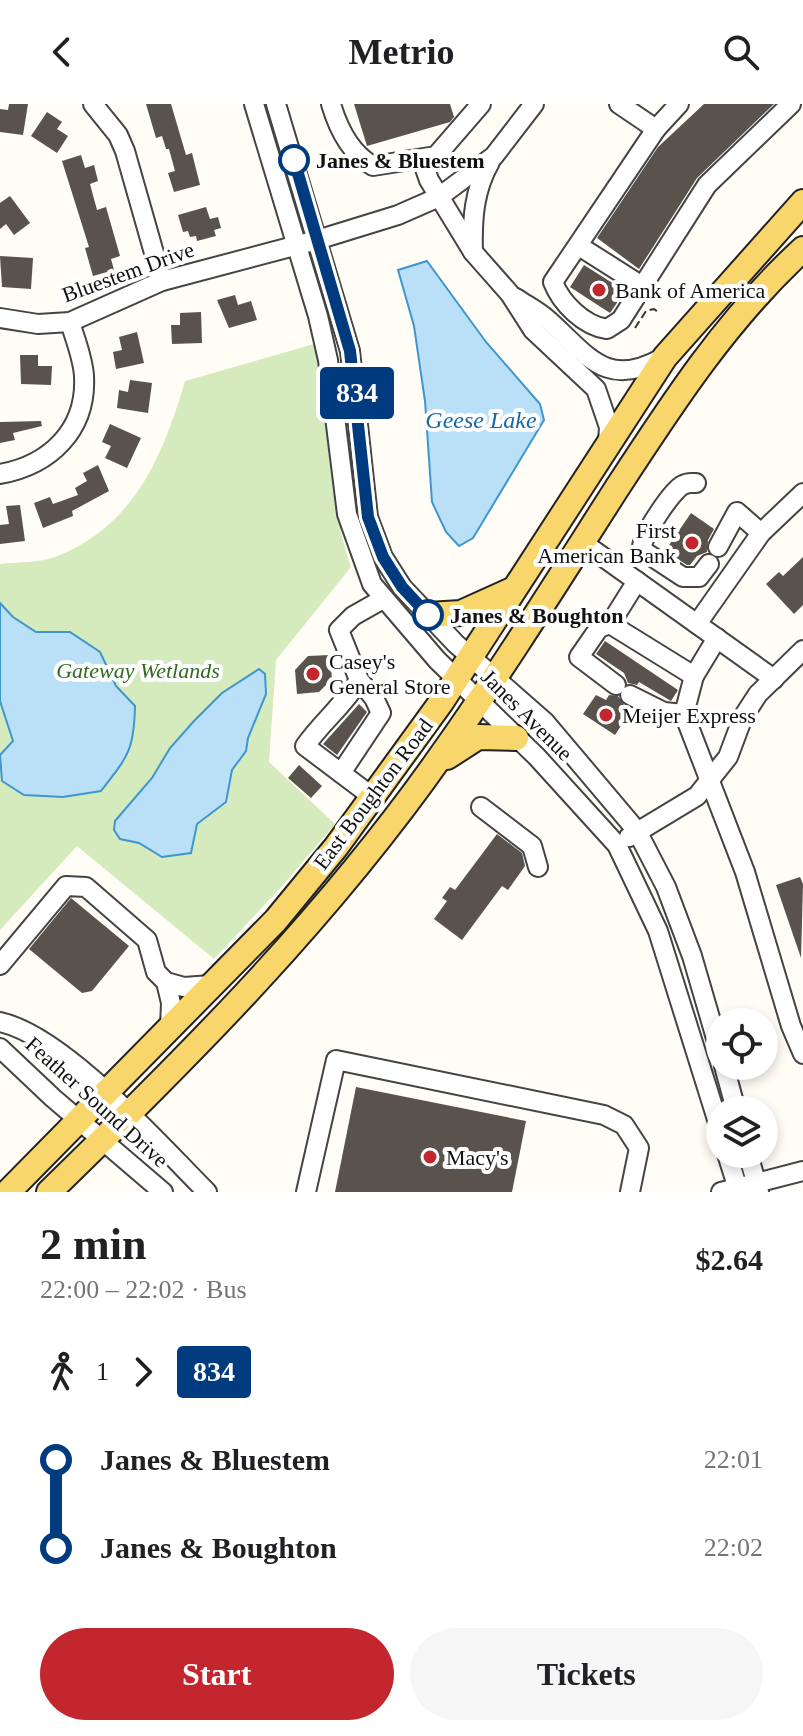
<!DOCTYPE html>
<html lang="en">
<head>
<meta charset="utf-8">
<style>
  :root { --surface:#fff; --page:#f6f6f6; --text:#202124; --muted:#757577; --accent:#c4262e }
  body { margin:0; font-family:"Times New Roman",serif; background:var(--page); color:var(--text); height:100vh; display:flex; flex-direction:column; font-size:30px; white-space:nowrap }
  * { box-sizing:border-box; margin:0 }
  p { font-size:26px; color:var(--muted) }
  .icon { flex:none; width:44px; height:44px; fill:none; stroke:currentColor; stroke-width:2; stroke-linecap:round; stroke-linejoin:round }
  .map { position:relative; height:1088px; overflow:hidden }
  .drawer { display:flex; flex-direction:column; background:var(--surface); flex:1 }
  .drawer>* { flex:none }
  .badge { padding:0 16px; border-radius:6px; font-size:28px; line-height:52px }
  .buttons { position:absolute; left:706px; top:904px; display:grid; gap:16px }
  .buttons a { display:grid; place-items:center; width:72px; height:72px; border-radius:50%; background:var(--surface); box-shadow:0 4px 12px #0003; font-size:40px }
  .map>.badge { position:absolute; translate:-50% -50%; box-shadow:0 0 0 4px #fff }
  .legs { display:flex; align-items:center; gap:12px; height:88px; padding:0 40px; font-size:26px }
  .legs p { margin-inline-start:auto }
  .headline { display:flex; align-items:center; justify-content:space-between; height:136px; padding:0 40px }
  h1 { font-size:44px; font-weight:600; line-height:60px }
  .cta { display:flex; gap:16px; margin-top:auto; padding:16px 40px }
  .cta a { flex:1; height:92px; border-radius:48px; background:var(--accent); color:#fff; font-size:32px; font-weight:600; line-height:92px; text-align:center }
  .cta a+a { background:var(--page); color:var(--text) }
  ul { padding:0 40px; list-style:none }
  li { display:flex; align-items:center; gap:28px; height:88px; font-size:30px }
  li i { display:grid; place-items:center; width:12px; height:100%; margin:0 10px; background:currentColor }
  li i::after { content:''; width:20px; height:20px; margin:-10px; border:6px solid; border-radius:50%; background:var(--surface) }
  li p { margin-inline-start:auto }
  li:first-child i { background:linear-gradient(#0000 50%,currentColor 0) }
  li:last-child i { background:linear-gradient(currentColor 50%,#0000 0) }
  header { display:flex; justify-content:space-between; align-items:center; height:104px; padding:0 40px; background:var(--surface); font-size:36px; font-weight:600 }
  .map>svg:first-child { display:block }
  .green { fill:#d5ebbd }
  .water { fill:#b9e0f7; stroke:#3f96cf; stroke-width:2 }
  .building { fill:#5a524d }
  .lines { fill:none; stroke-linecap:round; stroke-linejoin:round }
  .minor-casing { stroke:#444; stroke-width:22 }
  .major-casing { stroke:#222; stroke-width:28 }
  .path { stroke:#333; stroke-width:2; stroke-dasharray:8 4; stroke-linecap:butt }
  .minor { stroke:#fff; stroke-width:18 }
  .major { stroke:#f9d66b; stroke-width:24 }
  .line-1-casing { stroke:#fff; stroke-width:18 }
  .line-1 { stroke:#003b80; stroke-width:12 }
  .stop-1-dot { fill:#fff; stroke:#003b80; stroke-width:4 }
  .poi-dot { fill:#c4262e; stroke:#fff; stroke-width:3 }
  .labels { text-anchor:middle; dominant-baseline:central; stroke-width:8; stroke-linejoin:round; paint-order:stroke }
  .stop-label { font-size:22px; font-weight:bold; fill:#111; stroke:#fff; text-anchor:start }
  .street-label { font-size:22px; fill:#111; stroke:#fff }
  .poi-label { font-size:22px; fill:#111; stroke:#fff; text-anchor:start }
  .park-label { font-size:22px; font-style:italic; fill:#2f6b1f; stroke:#fff }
  .water-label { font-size:24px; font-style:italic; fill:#1768a6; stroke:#fff }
</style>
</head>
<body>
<header><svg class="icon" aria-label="back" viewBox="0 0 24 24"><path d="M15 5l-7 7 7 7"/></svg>Metrio<svg class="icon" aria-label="search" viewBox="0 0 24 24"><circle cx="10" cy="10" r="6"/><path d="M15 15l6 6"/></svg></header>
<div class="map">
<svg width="803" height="1088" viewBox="0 0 803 1088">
  <rect width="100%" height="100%" fill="#fffdf5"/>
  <path class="green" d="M314 240C330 314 326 392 351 463L276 556 269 658 335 720 283 781 214 855 77 742 0 826V460C17 458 39 459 55 453 134 423 163 352 185 277Z"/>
  <g class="water">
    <polygon points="427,157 486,238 540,300 544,316 473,434 459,442 446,428 432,398 425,297 414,222 398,166"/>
    <path d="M0 499 13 513 36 528H70L100 548 116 582 135 602C134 647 128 652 101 687L63 693 24 691 2 677 0 651 13 637 0 597Z"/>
    <polygon points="259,565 265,570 266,590 248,634 246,647 232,666 226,698 197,720 191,749 162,753 139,739 120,735 114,726 115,717 152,674 170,644 194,617 222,589"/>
  </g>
  <g class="building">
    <polygon points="9,0 28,0 23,31 0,28 0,5 8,6"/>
    <polygon points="146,0 171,0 186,51 192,49 200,81 174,88 168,69 175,67 169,45 166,45 162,32 156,34"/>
    <polygon points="354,0 450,0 454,13 450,18 367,42"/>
    <polygon points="704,0 774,0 697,74 639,165 597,134 658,43"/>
    <polygon points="47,8 62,18 57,25 68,32 57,49 31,32"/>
    <polygon points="81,51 85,64 94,61 98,77 90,80 97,106 106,103 120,152 111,155 114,166 93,172 85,144 89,143 62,57"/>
    <polygon points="10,92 30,119 14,131 6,120 0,125 0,99"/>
    <polygon points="206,103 210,115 218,113 221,124 214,126 216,132 197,137 196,132 190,133 188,127 183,128 178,111"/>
    <polygon points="0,152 33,154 31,185 2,183"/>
    <polygon points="584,161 625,187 610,209 570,183"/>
    <polygon points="235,191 238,201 251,197 257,216 229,224 217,196"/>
    <polygon points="201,208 202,239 172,240 171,221 180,221 180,209"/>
    <polygon points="137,228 144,259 116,265 113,248 122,246 119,233"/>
    <polygon points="20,251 38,251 38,262 52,262 51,281 21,280"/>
    <polygon points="130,276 152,279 148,309 117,304 119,286 128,288"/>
    <polygon points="41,317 42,322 13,329 15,336 0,339 0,318"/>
    <polygon points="110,320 141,334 127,364 105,354 111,342 102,338"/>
    <polygon points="98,361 109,387 72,407 73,412 43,424 34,399 50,393 53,400 78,391 75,384 87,377 83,369"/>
    <polygon points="20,401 25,437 0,440 0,421 9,420 6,402"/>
    <polygon points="691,409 714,425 708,436 707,448 697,452 690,461 687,461 665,447"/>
    <polygon points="803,453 803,501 794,510 766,480 779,468 783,472"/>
    <polygon points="605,537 678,586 671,597 639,578 637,581 628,579 624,569 596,550"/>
    <polygon points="330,551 332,575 319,588 297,590 295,566 308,552"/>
    <polygon points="596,591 606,596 609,591 618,592 624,601 620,606 628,611 615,631 583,610"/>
    <polygon points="359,600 367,608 337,651 323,640"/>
    <polygon points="299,661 322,682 311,694 288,674"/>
    <polygon points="497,730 522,749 525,762 508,786 502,782 462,836 434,815 447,797 442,794 450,783 455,786"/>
    <polygon points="800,773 803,780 801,854 776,781"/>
    <polygon points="71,794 129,842 92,887 82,889 29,845"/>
    <polygon points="356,983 526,1017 512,1088 335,1088"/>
  </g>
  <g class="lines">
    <g class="minor-casing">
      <g id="minor">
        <polyline points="93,0 118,31 125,47 162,177"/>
        <polyline points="254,0 318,212 328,256 347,410 372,480 437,556 537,653 617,741 658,827 720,1025"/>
        <polyline points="276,0 350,247 368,413 383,453 402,483 456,540 545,618 637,727 666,783 692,852 720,948"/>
        <path d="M331 0C338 24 350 49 373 62L436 52 481 0"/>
        <path d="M619 0 656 25 553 178C561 199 584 222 607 225L621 216 707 81 791 0"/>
        <polyline points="656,25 679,0"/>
        <polyline points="422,56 429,76 473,148 510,190 533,226 596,285 609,323 608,338"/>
        <polyline points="579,142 642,182"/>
        <path d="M473 148C472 115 474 86 490 58"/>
        <path d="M516 194C526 201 538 207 547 215 587 250 605 286 662 254"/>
        <polyline points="0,214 38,220 70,218 162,177 317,136 398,111 439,93 494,52 534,0"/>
        <path d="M0 370C50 361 87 326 84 272 83 254 75 235 70 218"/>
        <path d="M696 379C690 379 688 378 683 381 672 386 642 432 642 443L645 448 683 473H699L709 460"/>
        <polyline points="582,438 774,575"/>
        <polyline points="718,443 737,408 761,429"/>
        <polyline points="637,477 610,520 694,572 717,534"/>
        <polyline points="610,520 599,524 579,553 616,581"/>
        <polyline points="697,520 761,429 803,389"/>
        <polyline points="694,572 684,610 745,768 791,922 803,950"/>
        <polyline points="630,591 664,608 684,610"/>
        <polyline points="341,669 381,609 374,594 359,576"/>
        <path d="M374 694 305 642C322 618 344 601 359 576L339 526 353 512 383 495"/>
        <polyline points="481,703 532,742 538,763"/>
        <polyline points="629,733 697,692 728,653 743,613 758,590 803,546"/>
        <polyline points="0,861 66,782 86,783 147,836 156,868 166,878"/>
        <path d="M0 918C64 932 159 1040 207 1088"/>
        <polyline points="170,923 171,899 166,878 184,883 211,881"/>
        <polyline points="0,944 53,994 163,1088"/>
        <polyline points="724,962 736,1006"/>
        <polyline points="727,1050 739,1088"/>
        <polyline points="748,1050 759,1088"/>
        <polyline points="306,1088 336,956 604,1011 624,1021 639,1044 630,1088"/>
        <polyline points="721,1088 803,1067"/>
      </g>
    </g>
    <g class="major-casing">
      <g id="major">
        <polyline points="428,511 461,509 512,486"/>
        <polyline points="447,653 478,633 516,634"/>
        <polyline points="8,1088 276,816 336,743 442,597 665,253 803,98"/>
        <path d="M49 1088C191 950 329 812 443 649 504 563 560 473 617 384 673 298 727 215 803 145"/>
      </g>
    </g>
    <polyline class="path" points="635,224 646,207 654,205 658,208"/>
    <use href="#minor" class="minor"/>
    <use href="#major" class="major"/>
  </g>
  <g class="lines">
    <g class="line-1-casing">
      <polyline id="line-1" points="294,56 350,247 368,413 383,453 402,483 428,511"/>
    </g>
    <use href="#line-1" class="line-1"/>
  </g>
  <g class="stop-1-dot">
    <circle cx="294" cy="56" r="14"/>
    <circle cx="428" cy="511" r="14"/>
  </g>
  <g class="poi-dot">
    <circle cx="599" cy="186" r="8"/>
    <circle cx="692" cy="439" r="8"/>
    <circle cx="313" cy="570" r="8"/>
    <circle cx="606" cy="611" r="8"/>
    <circle cx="430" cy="1053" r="8"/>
  </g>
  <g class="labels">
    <g class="stop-label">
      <text x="316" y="56">Janes &amp; Bluestem</text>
      <text x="450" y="511">Janes &amp; Boughton</text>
    </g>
    <g class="street-label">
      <text transform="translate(128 168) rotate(-20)">Bluestem Drive</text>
      <text transform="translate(527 611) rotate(45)">Janes Avenue</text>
      <text transform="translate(373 690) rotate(-53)">East Boughton Road</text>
      <text transform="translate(97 998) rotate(42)">Feather Sound Drive</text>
    </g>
    <g class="poi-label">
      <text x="615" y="186">Bank of America</text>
      <text x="676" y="426" text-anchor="end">First<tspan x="676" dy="25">American Bank</tspan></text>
      <text x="329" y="557">Casey's<tspan x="329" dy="25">General Store</tspan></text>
      <text x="622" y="611">Meijer Express</text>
      <text x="446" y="1053">Macy's</text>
    </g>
    <g class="park-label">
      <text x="138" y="566">Gateway Wetlands</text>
    </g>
    <g class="water-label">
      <text x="481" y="316">Geese Lake</text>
    </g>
  </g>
</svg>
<div class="buttons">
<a><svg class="icon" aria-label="locate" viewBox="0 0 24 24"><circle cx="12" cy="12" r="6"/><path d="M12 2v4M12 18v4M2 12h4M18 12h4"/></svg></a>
<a><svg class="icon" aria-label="layers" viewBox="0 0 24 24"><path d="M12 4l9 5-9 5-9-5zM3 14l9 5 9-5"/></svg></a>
</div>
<b class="badge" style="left:357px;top:289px;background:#003b80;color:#fff">834</b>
</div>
<section class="drawer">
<div class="headline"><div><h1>2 min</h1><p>22:00 – 22:02 · Bus</p></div><b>$2.64</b></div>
<div class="legs"><svg class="icon" aria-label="walk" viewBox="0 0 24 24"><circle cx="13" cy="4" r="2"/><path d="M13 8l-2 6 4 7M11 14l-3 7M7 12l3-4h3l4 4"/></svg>1<svg class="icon" aria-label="forward" viewBox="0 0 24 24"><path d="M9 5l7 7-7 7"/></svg><b class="badge" style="background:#003b80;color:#fff">834</b></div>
<ul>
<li><i style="color:#003b80"></i><b>Janes &amp; Bluestem</b><p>22:01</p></li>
<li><i style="color:#003b80"></i><b>Janes &amp; Boughton</b><p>22:02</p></li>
</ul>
<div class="cta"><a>Start</a><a>Tickets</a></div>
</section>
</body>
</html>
